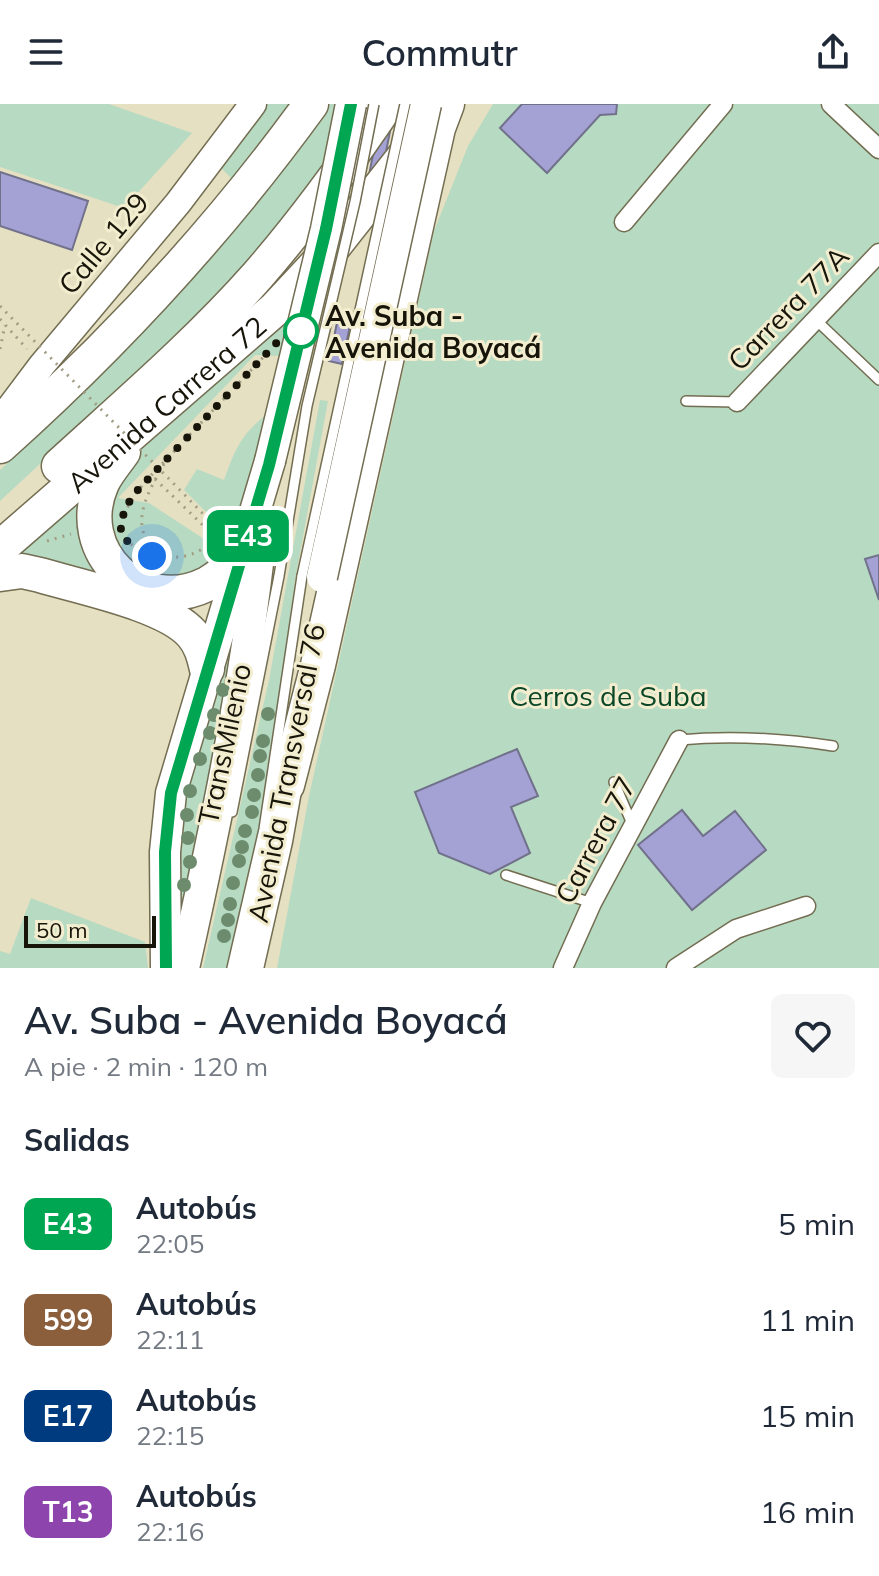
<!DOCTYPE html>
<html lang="es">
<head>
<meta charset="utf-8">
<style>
  :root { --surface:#fff; --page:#f6f6f7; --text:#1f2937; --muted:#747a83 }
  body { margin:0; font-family:Mulish,sans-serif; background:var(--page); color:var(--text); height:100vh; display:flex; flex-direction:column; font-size:30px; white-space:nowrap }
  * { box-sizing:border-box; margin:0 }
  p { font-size:26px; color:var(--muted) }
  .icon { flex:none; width:44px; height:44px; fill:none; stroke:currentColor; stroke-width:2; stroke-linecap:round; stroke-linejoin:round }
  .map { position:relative; height:864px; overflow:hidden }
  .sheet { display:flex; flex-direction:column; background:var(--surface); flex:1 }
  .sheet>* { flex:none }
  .badge { padding:0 16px; border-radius:12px; font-size:28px; line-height:52px }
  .scale { position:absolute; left:24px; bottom:20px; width:132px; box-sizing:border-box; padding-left:8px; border:4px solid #17150a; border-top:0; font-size:22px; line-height:28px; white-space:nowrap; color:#17150a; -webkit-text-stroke:6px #f3edcf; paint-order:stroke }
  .you { position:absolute; width:40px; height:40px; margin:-20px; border:6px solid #fff; border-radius:50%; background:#1a73e8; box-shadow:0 0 0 12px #1a73e833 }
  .map>.badge { position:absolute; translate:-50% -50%; box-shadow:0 0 0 4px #fff }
  h2 { padding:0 24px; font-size:30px; line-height:72px }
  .round { display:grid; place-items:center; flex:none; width:84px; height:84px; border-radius:12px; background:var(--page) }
  .overview { display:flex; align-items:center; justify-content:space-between; height:136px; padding:0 24px }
  h1 { font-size:38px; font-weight:600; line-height:60px }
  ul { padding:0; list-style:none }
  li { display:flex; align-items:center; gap:24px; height:96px; padding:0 24px }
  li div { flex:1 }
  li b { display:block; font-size:30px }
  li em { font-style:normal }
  li .badge { min-width:88px; font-weight:700; text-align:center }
  header { display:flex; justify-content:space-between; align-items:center; height:104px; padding:0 24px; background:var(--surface); font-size:36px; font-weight:600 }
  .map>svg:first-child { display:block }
  .green { fill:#b7dac2 }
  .building { fill:#a4a2d4; stroke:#71718b; stroke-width:2 }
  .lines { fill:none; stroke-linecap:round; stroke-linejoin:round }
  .lane-casing { stroke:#736d52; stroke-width:12 }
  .street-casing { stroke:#736d52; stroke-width:21 }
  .secondary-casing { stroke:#736d52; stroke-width:29 }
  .primary-casing { stroke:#736d52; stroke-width:33 }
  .highway-casing { stroke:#736d52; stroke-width:37 }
  .path { stroke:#a29d85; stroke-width:3; stroke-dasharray:2 6; stroke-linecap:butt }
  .lane { stroke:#fff; stroke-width:9 }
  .street { stroke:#fff; stroke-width:18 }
  .secondary { stroke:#fff; stroke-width:26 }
  .primary { stroke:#fff; stroke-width:30 }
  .highway { stroke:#fff; stroke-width:34 }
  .lane-bridge-casing { stroke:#736d52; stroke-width:12; stroke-linecap:butt }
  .primary-bridge-casing { stroke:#736d52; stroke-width:33; stroke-linecap:butt }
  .path-bridge { stroke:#a29d85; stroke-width:3; stroke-dasharray:2 6; stroke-linecap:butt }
  .lane-bridge { stroke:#fff; stroke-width:9 }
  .primary-bridge { stroke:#fff; stroke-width:30 }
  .tree { fill:#6d8c6d }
  .line-casing { stroke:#fff; stroke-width:18 }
  .line { stroke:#00a651; stroke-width:12 }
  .walk { stroke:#17150a; stroke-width:8; stroke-dasharray:0 14.4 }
  .stop-dot { fill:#fff; stroke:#00a651; stroke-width:4 }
  .labels { text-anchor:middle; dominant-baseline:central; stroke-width:6; stroke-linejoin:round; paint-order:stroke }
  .street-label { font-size:28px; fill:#17150a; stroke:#f3edcf }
  .stop-label { font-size:28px; font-weight:bold; fill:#17150a; stroke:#f3edcf; text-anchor:start }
  .park-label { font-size:28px; fill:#0a4727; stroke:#f3edcf }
</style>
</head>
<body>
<header><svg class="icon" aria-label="menu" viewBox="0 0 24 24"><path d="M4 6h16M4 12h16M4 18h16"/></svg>Commutr<svg class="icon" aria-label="share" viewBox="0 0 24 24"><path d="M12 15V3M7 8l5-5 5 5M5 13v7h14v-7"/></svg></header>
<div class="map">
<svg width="879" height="864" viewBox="0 0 879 864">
  <rect width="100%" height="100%" fill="#e6e0c2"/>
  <g class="green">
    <polygon points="0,0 109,0 192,29 124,104 0,63"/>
    <polygon points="261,0 291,0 233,76 217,60"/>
    <path d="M328 0H372L232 182 0 397V366C75 295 147 223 215 146 256 100 292 50 328 0Z"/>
    <polygon points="493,0 879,0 879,864 277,864 309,692 434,127 468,42"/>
    <path d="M291 205 280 252 255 251 118 394 149 399 204 435 214 430 220 422 184 386 197 365 224 376C236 343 240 332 268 309L249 410 219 466 152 481 108 445 106 392 133 345Z"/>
    <polygon points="320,296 328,297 295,476 263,714 228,864 203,864 269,576"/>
    <polygon points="90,376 116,475 0,461"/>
    <polygon points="244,499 177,859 179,697"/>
    <polygon points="31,794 145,838 148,864 0,864 0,847 10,850"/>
  </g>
  <g class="building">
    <polygon points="522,0 617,0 616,10 600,11 547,69 500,24"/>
    <polygon points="380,15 392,17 373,115 361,112"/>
    <polygon points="0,68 88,97 72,146 0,122"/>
    <polygon points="338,214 351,217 342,260 329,257"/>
    <polygon points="879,451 879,496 865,455"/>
    <polygon points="517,645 538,692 511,703 530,749 490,770 439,749 415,688"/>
    <polygon points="682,706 703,732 735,707 766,746 692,806 638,741"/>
  </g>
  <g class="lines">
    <g class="lane-casing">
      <g id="lane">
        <polyline points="816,216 879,276"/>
        <polyline points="686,297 737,298"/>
        <path d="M679 636C732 631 781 634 833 642"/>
        <polyline points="614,678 633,722"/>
        <polyline points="232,708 279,472"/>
        <polyline points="506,771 592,799"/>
        <polyline points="232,864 264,725 302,472"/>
      </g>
    </g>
    <g class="street-casing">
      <g id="street">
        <polyline points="831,0 879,45"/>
        <polyline points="624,118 723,0"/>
        <polyline points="737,298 879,149"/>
        <polyline points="563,864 592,799 679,636"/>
        <polyline points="676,864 736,825 806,802"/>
      </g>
    </g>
    <g class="secondary-casing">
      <polyline id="secondary" points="0,317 42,261 178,99 253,0"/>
    </g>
    <g class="primary-casing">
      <g id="primary">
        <polyline points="166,864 165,748 171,689 270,357"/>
        <path d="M184 864C215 725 244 585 260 443"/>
        <polyline points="248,864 277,737 291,658"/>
      </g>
    </g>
    <g class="highway-casing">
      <g id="highway">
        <path d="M0 342C114 240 221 124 311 0"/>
        <path d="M123 348C116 358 107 368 102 379 71 448 141 513 207 480 222 472 233 459 244 447"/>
        <path d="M59 362C127 300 197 240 258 171 305 117 347 59 387 0"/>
        <path id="s1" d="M0 444 275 205 333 143 426 25"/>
        <path d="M0 470 22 467 40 471C80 483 166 500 192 530 201 540 204 552 207 565"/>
        <polyline points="287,681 318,561 438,24 447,0"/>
      </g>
    </g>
    <g class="path">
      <polyline points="0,215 27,245"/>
      <polyline points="0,245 5,221"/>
      <path d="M164 360C146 391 123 431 167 452"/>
      <polyline points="155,375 209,427 215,422"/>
      <polyline points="123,410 143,380 272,244"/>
      <polyline points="47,437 71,430"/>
      <path d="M131 440C154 460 212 460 215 422"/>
    </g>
    <use href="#lane" class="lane"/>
    <use href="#street" class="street"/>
    <use href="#secondary" class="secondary"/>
    <use href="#primary" class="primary"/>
    <use href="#highway" class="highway"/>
    <g class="lane-bridge-casing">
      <g id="lane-bridge">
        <polyline points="279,472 307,302 355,98 374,0"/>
        <polyline points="302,472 405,0"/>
      </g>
    </g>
    <g class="primary-bridge-casing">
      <g id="primary-bridge">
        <polyline points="270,357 326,125 351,0"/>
        <polyline points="322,473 426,0"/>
      </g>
    </g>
    <polyline class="path-bridge" points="0,202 215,422"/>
    <use href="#lane-bridge" class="lane-bridge"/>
    <use href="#primary-bridge" class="primary-bridge"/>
  </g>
  <g class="tree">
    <circle cx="223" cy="586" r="7"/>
    <circle cx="268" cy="610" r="7"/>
    <circle cx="214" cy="611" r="7"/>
    <circle cx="210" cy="629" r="7"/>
    <circle cx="263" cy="637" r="7"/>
    <circle cx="260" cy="652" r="7"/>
    <circle cx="200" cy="655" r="7"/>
    <circle cx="258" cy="671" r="7"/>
    <circle cx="190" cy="687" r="7"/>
    <circle cx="254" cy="691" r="7"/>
    <circle cx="252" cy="708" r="7"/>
    <circle cx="187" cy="711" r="7"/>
    <circle cx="245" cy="727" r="7"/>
    <circle cx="188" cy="734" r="7"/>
    <circle cx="242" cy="743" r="7"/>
    <circle cx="239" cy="757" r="7"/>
    <circle cx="190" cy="758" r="7"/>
    <circle cx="233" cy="779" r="7"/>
    <circle cx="184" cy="781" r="7"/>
    <circle cx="230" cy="800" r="7"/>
    <circle cx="228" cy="816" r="7"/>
    <circle cx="224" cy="832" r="7"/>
  </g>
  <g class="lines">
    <g class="line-casing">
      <polyline id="line" points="166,864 165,748 171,689 269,361 326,125 351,0"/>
    </g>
    <use href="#line" class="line"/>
    <path class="walk" d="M152 452C115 435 114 425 133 391L282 233 301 227"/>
  </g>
  <circle class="stop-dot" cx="301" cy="227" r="16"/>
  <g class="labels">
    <g class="street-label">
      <text transform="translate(103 139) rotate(-50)">Calle 129</text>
      <text transform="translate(788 204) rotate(-46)">Carrera 77A</text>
      <text stroke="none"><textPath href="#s1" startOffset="220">Avenida Carrera 72</textPath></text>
      <text transform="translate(224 640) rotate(-78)">TransMilenio</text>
      <text transform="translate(286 669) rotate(-79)">Avenida Transversal 76</text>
      <text transform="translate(595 736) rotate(-62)">Carrera 77</text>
    </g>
    <g class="stop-label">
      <text x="325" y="211">Av. Suba -<tspan x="325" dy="32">Avenida Boyacá</tspan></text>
    </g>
    <g class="park-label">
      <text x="608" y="591">Cerros de Suba</text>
    </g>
  </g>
</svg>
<div class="scale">50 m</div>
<div class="you" style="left:152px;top:452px"></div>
<b class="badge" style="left:248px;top:432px;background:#00a651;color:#fff">E43</b>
</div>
<section class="sheet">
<div class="overview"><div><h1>Av. Suba - Avenida Boyacá</h1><p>A pie · 2 min · 120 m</p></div><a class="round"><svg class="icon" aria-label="heart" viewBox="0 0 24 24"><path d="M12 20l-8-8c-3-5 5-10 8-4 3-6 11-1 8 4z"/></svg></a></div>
<h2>Salidas</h2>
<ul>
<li><span class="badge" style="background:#00a651;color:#fff">E43</span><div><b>Autobús</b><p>22:05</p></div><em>5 min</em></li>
<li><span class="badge" style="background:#8b5e3c;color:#fff">599</span><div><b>Autobús</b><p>22:11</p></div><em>11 min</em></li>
<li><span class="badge" style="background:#003b80;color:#fff">E17</span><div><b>Autobús</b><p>22:15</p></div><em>15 min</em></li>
<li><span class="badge" style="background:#8e44ad;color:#fff">T13</span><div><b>Autobús</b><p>22:16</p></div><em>16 min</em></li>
</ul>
</section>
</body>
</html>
